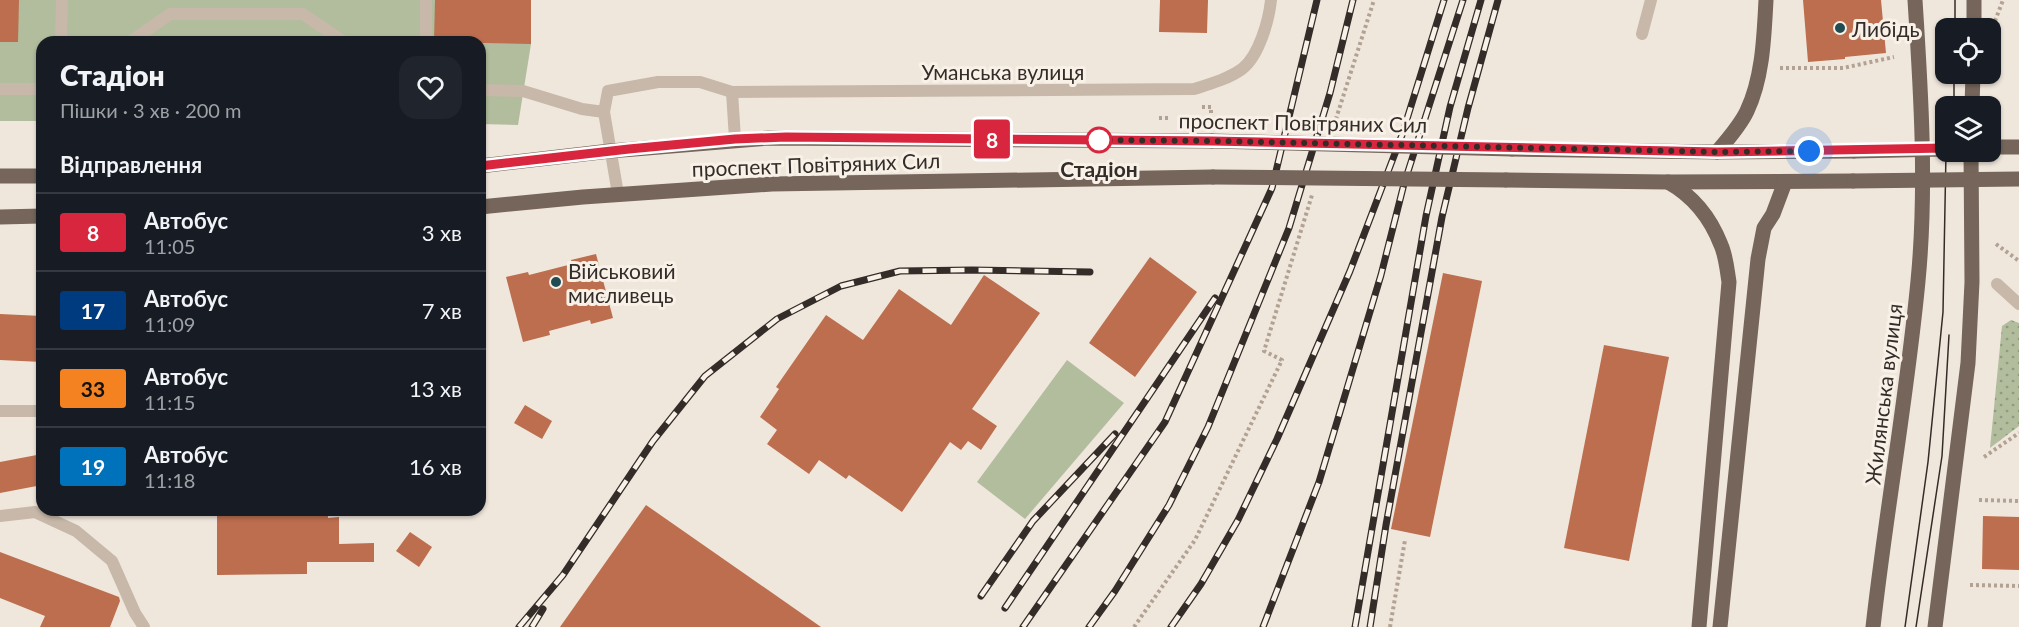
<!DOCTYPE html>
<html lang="uk">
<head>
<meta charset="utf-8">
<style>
  :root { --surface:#171b24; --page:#20242c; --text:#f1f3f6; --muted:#9ea1a6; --line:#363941 }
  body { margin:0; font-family:Lato,sans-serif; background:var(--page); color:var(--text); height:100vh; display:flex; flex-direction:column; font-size:22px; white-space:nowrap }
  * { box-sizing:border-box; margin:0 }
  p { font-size:20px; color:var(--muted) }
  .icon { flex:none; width:33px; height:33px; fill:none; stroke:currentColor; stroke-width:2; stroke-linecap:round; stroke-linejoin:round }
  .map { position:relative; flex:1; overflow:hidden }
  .side { position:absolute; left:36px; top:36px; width:450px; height:480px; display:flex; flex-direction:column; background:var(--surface); border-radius:18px; box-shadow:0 2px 4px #0004 }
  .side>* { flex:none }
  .badge { padding:0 12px; border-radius:4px; font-size:21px; line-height:39px }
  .controls { position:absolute; left:1935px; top:18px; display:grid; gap:12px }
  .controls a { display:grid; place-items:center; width:66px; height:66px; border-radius:12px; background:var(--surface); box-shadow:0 2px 4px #0004; font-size:30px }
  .you { position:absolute; width:30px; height:30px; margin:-15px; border:4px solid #fff; border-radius:50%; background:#1a73e8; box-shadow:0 0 0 9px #1a73e833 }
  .map>.badge { position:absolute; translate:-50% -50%; box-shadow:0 0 0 3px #fff }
  h2 { padding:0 24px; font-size:22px; line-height:54px }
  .round { display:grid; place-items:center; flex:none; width:63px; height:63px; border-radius:18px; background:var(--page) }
  .head { display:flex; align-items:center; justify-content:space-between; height:102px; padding:0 24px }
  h1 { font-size:28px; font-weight:800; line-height:45px }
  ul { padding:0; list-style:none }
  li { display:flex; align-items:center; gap:18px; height:78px; padding:0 24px; border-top:2px solid var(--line) }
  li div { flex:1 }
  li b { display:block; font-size:22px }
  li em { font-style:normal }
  li .badge { min-width:66px; font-weight:700; text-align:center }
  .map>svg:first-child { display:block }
  .grass { fill:url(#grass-dots) }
  .garden { fill:#b1bd9d }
  .building { fill:#bc6e4e }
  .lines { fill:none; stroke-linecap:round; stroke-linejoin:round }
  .path { stroke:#b2a293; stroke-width:4; stroke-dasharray:3 3; stroke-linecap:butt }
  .lane { stroke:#c7b8a9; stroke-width:12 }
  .primary { stroke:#75655a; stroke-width:15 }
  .tram { stroke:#342c28; stroke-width:1.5 }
  .rail-casing { stroke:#342c28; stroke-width:7 }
  .rail { stroke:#f8f1e8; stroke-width:4.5; stroke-dasharray:14; stroke-linecap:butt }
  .primary-bridge { stroke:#75655a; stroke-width:15 }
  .line-casing { stroke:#fff; stroke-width:14 }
  .line { stroke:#d7263d; stroke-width:9 }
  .walk { stroke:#342c28; stroke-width:6; stroke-dasharray:0 10.8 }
  .poi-dot { fill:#214c52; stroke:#f8f1e8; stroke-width:2 }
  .stop-dot { fill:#fff; stroke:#d7263d; stroke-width:3 }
  .labels { text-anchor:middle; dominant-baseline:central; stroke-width:6; stroke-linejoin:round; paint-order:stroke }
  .poi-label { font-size:21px; fill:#342c28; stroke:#f8f1e8; text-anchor:start }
  .street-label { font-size:21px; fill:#342c28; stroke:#f8f1e8 }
  .stop-label { font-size:21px; font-weight:bold; fill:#342c28; stroke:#f8f1e8 }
</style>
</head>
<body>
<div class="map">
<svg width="2019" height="627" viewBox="0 0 2019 627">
  <defs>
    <pattern id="grass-dots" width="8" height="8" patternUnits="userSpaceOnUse" patternTransform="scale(1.5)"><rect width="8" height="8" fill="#b1bd9d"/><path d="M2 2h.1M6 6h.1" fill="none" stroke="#919a80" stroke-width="1.8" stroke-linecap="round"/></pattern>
  </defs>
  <rect width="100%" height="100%" fill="#f0e7dc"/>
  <polygon class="grass" points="2011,320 2019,323 2019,426 1990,448 2002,326"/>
  <g class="garden">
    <polygon points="0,0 531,0 531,44 518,125 480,124 480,42 42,42 42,121 0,121"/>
    <polygon points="1067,360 1124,403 1025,519 977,482"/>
  </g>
  <g class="building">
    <polygon points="0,0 19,0 18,42 0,42"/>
    <polygon points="435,0 531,0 531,44 434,42"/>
    <polygon points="1160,0 1208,0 1207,33 1159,32"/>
    <polygon points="1803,0 1881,0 1886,53 1845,57 1845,59 1808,62"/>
    <polygon points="596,254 613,318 591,324 590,320 549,331 550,335 523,342 506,277 528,272 529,275 572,264 571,260"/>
    <polygon points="1150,257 1197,292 1135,377 1089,343"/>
    <polygon points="1443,273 1482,281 1430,537 1391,529"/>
    <polygon points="984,275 1040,313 972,409 997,426 981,450 968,441 961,450 950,442 902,512 849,475 846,479 819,460 809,474 767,444 777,430 760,417 779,389 776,387 826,315 863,340 899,289 951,325"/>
    <polygon points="0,314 42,316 42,362 0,360"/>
    <polygon points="1604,345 1669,357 1629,561 1564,548"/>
    <polygon points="525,405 552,421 542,439 514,423"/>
    <polygon points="42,454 42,485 0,493 0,462"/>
    <polygon points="646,505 821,627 560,627"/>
    <polygon points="217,510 328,510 328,518 339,517 339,544 374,543 374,562 307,562 307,574 217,575"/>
    <polygon points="1983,516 2019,517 2019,570 1982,569"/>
    <polygon points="410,532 432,547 419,567 396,551"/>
    <polygon points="0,552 119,597 120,601 110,627 40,627 45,616 0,598"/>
  </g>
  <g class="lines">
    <g class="path">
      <polyline points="1995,21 2003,0"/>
      <polyline points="1780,68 1843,68 1894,57"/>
      <polyline points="1202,107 1211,107 1211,119"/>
      <polyline points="1159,118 1168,118"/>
      <polyline points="1334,125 1374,0"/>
      <polyline points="1996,244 2019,261"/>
      <polyline points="1984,457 2019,433"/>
      <polyline points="1979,500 2019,501"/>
      <polyline points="1970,585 2019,586"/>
      <polyline points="1134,627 1195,540 1282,360 1264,351 1312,195"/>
      <polyline points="1390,627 1405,540"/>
    </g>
    <g class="lane">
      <polyline points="1642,34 1651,0"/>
      <polyline points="61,42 62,0"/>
      <polyline points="130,42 170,14 303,14 344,42"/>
      <polyline points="426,42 426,0"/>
      <polyline points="0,89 42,89"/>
      <polyline points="480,90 523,91 582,109 604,112"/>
      <polyline points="732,92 735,139"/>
      <path d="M618 194 604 112 608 91 658 82H700L732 92 1194 89C1210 84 1228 79 1242 69 1259 56 1269 20 1271 0"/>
      <polyline points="1997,284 2019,304"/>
      <polyline points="0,411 42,411"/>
      <polyline points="0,516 35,512 76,531 112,561 135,613 144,627"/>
    </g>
    <g class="primary">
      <polyline points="1974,28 1974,0"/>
      <polyline points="1972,106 1973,74"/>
      <polyline points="1990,147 2019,147"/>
      <polyline points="1512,149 1717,152 1854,151"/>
      <path d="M1717 152C1728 139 1740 126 1747 111 1763 77 1764 36 1766 0"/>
      <polyline points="480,166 610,151 769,138 1212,141"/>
      <polyline points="0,176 42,176"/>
      <polyline points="1506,180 1668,182 1853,181"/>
      <path d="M1668 182C1693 196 1711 219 1721 245 1726 256 1727 270 1729 282L1699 627"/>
      <polyline points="480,207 583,197 772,184 1213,177"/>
      <polyline points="0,217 42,216"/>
      <polyline points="1720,627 1758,259 1764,228 1773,214 1785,182"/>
      <path d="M1873 627C1886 511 1907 397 1918 281 1927 188 1921 93 1915 0"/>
      <polyline points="1935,627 1968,363 1972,282 1971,152"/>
    </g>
    <g class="tram">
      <polyline points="1955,28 1955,0"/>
      <polyline points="1954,106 1954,74"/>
      <polyline points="1905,627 1928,462 1943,312 1946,152"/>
      <polyline points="1916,627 1942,456 1949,335"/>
    </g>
    <g class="rail-casing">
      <g id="rail">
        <polyline points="981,596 1033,521 1115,434"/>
        <polyline points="1005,608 1215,298"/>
        <polyline points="519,627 563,575 653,441 705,376 777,319 841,286 900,271 972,270 1090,272"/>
        <polyline points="532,627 543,609"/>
        <polyline points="1023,627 1165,422 1272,188 1317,0"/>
        <polyline points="1089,627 1115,591 1169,505 1208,427 1289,228 1330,93 1353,0"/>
        <polyline points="1171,627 1201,584 1238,520 1277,439 1350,271 1402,135 1444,0"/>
        <polyline points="1263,627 1319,482 1381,275 1404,184 1463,0"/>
        <polyline points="1355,627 1426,216 1450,107 1481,0"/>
        <polyline points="1370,627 1386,525 1442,217 1468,108 1498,0"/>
      </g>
    </g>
    <use href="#rail" class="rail"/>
    <g class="primary-bridge">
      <polyline points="1212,141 1512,149"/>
      <polyline points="1854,151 1946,149"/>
      <polyline points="1213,177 1506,180"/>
      <polyline points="1853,181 2019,179"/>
    </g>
  </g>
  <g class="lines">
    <g class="line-casing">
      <polyline id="line" points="480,166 629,149 735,139 786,137 1212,141 1717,152 1946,148"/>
    </g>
    <use href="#line" class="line"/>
    <polyline class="walk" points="1099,140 1212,141 1717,152 1809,151"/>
  </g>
  <g class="poi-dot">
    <circle cx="1840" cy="28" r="6"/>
    <circle cx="556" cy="282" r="6"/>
  </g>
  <circle class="stop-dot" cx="1099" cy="140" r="12"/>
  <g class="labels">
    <g class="poi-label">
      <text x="1852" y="28">Либідь</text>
      <text x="568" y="270">Військовий<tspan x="568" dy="24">мисливець</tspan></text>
    </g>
    <g class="street-label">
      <text x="1003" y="71">Уманська вулиця</text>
      <text transform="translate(1303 122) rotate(1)">проспект Повітряних Сил</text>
      <text transform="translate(816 164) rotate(-2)">проспект Повітряних Сил</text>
      <text transform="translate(1883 394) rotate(-83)">Жилянська вулиця</text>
    </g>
    <g class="stop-label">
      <text x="1099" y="168">Стадіон</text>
    </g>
  </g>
</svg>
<div class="controls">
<a><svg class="icon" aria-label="locate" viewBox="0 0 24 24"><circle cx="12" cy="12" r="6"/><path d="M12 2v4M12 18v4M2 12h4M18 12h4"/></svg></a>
<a><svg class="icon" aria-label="layers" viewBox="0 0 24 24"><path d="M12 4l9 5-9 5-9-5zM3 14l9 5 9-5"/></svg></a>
</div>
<div class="you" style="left:1809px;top:151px"></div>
<b class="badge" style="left:992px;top:139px;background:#d7263d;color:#fff">8</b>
<section class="side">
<div class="head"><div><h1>Стадіон</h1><p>Пішки · 3 хв · 200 m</p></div><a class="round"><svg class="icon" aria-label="heart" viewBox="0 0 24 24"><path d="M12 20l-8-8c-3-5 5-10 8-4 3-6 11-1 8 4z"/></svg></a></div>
<h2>Відправлення</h2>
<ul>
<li><span class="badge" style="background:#d7263d;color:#fff">8</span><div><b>Автобус</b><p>11:05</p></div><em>3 хв</em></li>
<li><span class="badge" style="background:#003b80;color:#fff">17</span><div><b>Автобус</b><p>11:09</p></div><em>7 хв</em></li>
<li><span class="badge" style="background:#f58220;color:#111">33</span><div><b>Автобус</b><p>11:15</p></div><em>13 хв</em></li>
<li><span class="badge" style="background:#0072bc;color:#fff">19</span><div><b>Автобус</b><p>11:18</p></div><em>16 хв</em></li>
</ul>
</section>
</div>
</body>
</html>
